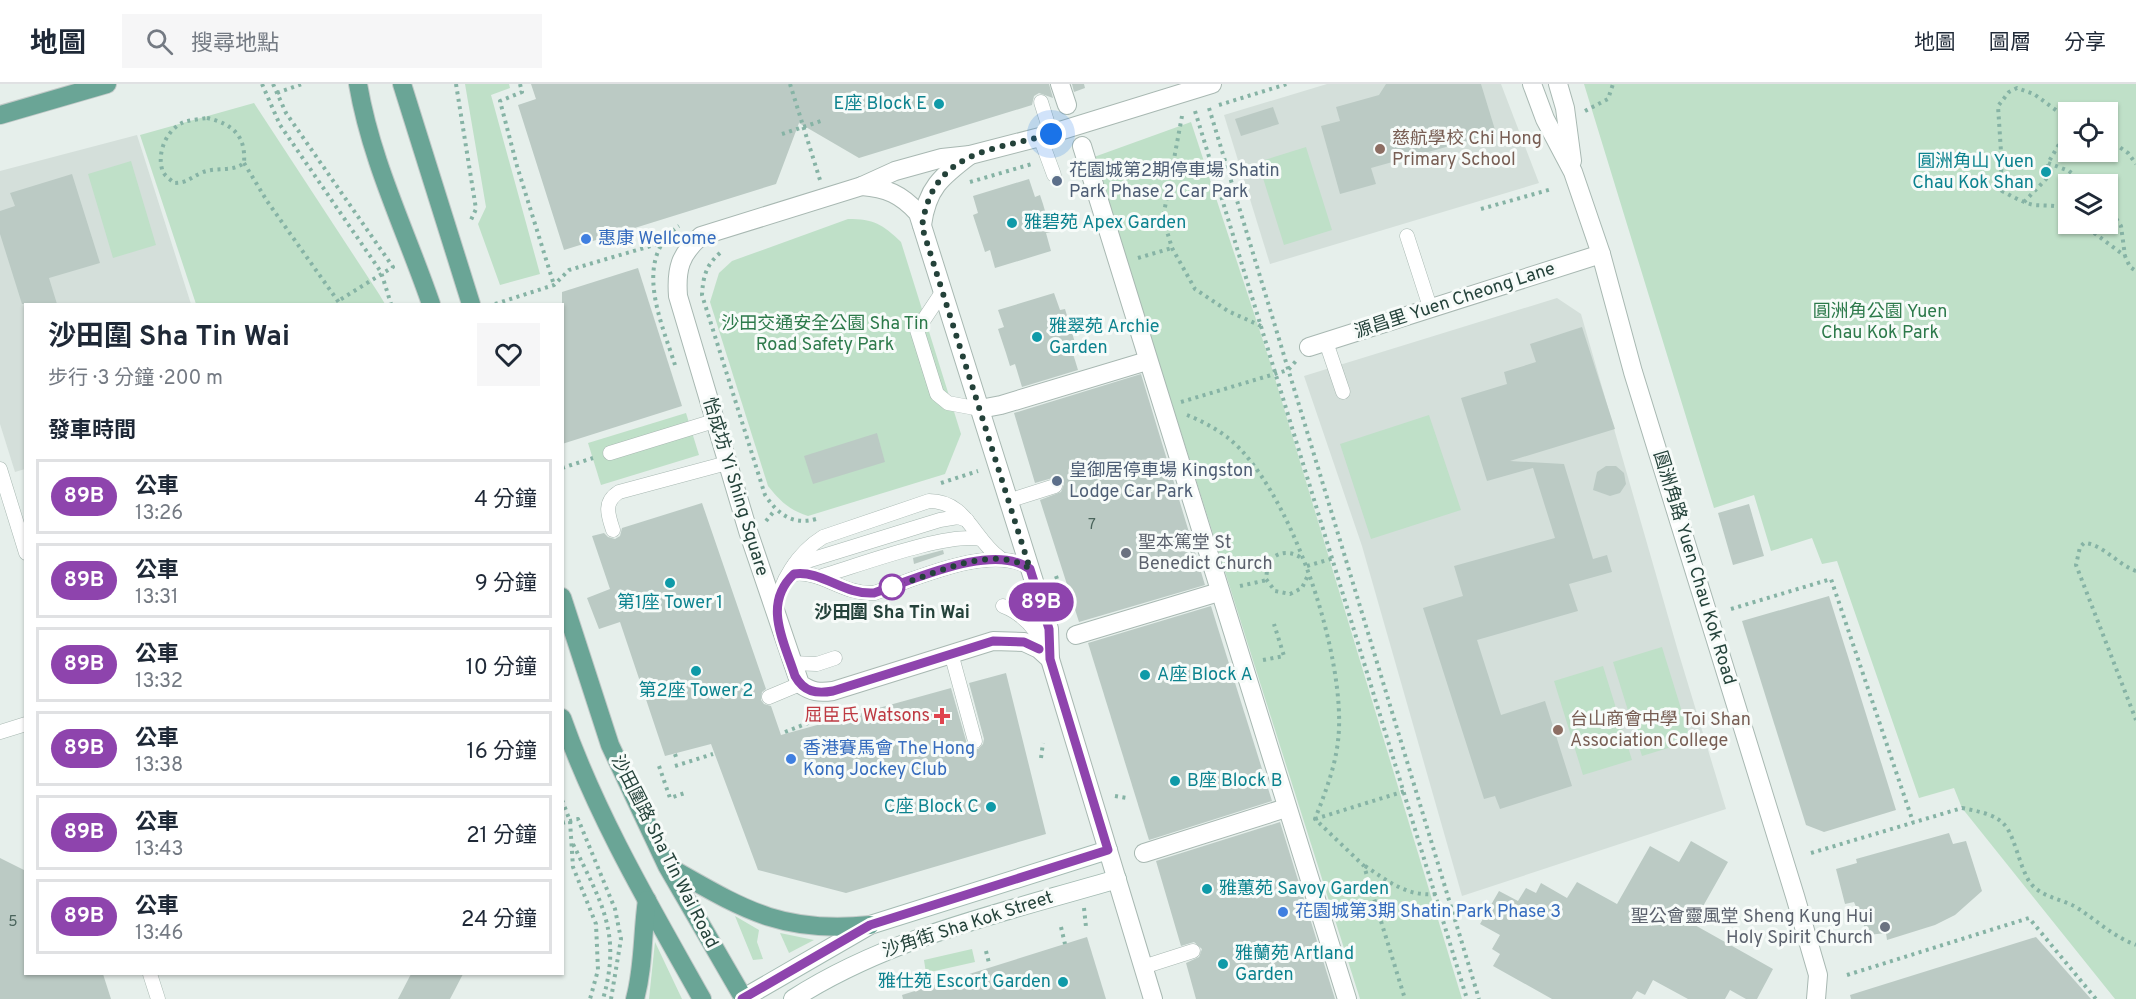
<!DOCTYPE html>
<html lang="zh-TW">
<head>
<meta charset="utf-8">
<style>
  :root { --surface:#fff; --page:#f6f6f7; --text:#1f2937; --muted:#747a83; --line:#e0e1e3 }
  body { margin:0; font-family:Overpass,"Noto Sans TC",sans-serif; background:var(--page); color:var(--text); height:100vh; display:flex; flex-direction:column; font-size:22px; white-space:nowrap }
  * { box-sizing:border-box; margin:0 }
  p { font-size:20px; color:var(--muted) }
  .icon { flex:none; width:33px; height:33px; fill:none; stroke:currentColor; stroke-width:2; stroke-linecap:round; stroke-linejoin:round }
  .map { position:relative; flex:1; overflow:hidden }
  .drawer { position:absolute; left:24px; top:219px; width:540px; height:672px; display:flex; flex-direction:column; background:var(--surface); border-radius:0px; box-shadow:0 2px 4px #0004 }
  .drawer>* { flex:none }
  .badge { padding:0 12px; border-radius:20px; font-size:21px; line-height:39px }
  .buttons { position:absolute; left:2058px; top:18px; display:grid; gap:12px }
  .buttons a { display:grid; place-items:center; width:60px; height:60px; border-radius:0px; background:var(--surface); box-shadow:0 2px 4px #0004; font-size:30px }
  .you { position:absolute; width:30px; height:30px; margin:-15px; border:4px solid #fff; border-radius:50%; background:#1a73e8; box-shadow:0 0 0 9px #1a73e833 }
  .map>.badge { position:absolute; translate:-50% -50%; box-shadow:0 0 0 3px #fff }
  h2 { padding:0 24px; font-size:22px; line-height:54px }
  .round { display:grid; place-items:center; flex:none; width:63px; height:63px; border-radius:0px; background:var(--page) }
  .head { display:flex; align-items:center; justify-content:space-between; height:102px; padding:0 24px }
  h1 { font-size:28px; font-weight:700; line-height:45px }
  ul { padding:0; list-style:none }
  li { display:flex; align-items:center; gap:18px; height:75px; margin:0 12px 9px; padding:0 12px; border:3px solid var(--line); border-radius:0px }
  li div { flex:1 }
  li b { display:block; font-size:22px }
  li em { font-style:normal }
  li .badge { min-width:66px; font-weight:700; text-align:center }
  header { display:flex; align-items:center; gap:36px; box-sizing:border-box; height:84px; padding:0 30px; background:var(--surface); border-bottom:2px solid var(--line) }
  header strong { font-size:28px }
  nav { display:flex; gap:33px; margin-inline-start:auto; font-size:21px }
  .search { width:420px; height:54px; background:var(--page); display:flex; align-items:center; gap:15px; box-sizing:border-box; padding:0 21px; border-radius:0px; color:var(--muted); font-size:22px }
  .map>svg:first-child { display:block }
  .built { fill:#d4dfda }
  .green { fill:#bfe0c8; fill-rule:evenodd }
  .building { fill:#bbcac4 }
  .lines { fill:none; stroke-linecap:round; stroke-linejoin:round }
  .lane-casing { stroke:#a8b8b2; stroke-width:15 }
  .street-casing { stroke:#a8b8b2; stroke-width:20 }
  .secondary-casing { stroke:#a4bbb3; stroke-width:20 }
  .primary-casing { stroke:#c2cac8; stroke-width:20 }
  .path { stroke:#86b3a5; stroke-width:4; stroke-dasharray:3 4.5; stroke-linecap:butt }
  .lane { stroke:#fff; stroke-width:14 }
  .street { stroke:#fff; stroke-width:18 }
  .secondary { stroke:#fff; stroke-width:18 }
  .primary { stroke:#6aa596; stroke-width:18 }
  .path-bridge { stroke:#86b3a5; stroke-width:4; stroke-dasharray:3 4.5; stroke-linecap:butt }
  .line-casing { stroke:#fff; stroke-width:14 }
  .line { stroke:#8e44ad; stroke-width:9 }
  .walk { stroke:#24423a; stroke-width:6; stroke-dasharray:0 10.8 }
  .culture-dot { fill:#0f9aa8; stroke:#f7fbf9; stroke-width:2 }
  .education-dot { fill:#8d6e63; stroke:#f7fbf9; stroke-width:2 }
  .service-dot { fill:#5c6f8a; stroke:#f7fbf9; stroke-width:2 }
  .shop-dot { fill:#3f7fe0; stroke:#f7fbf9; stroke-width:2 }
  .worship-dot { fill:#6b7280; stroke:#f7fbf9; stroke-width:2 }
  .stop-dot { fill:#fff; stroke:#8e44ad; stroke-width:3 }
  .health-dot { fill:#e0444e; stroke:#f7fbf9; stroke-width:2 }
  .labels { text-anchor:middle; dominant-baseline:central; stroke-width:6; stroke-linejoin:round; paint-order:stroke }
  .number-label { font-size:15px; fill:#4a645c }
  .culture-label { font-size:18px; fill:#0d838f; stroke:#f7fbf9; text-anchor:start }
  .education-label { font-size:18px; fill:#785e54; stroke:#f7fbf9; text-anchor:start }
  .service-label { font-size:18px; fill:#4e5e75; stroke:#f7fbf9; text-anchor:start }
  .shop-label { font-size:18px; fill:#366cbe; stroke:#f7fbf9; text-anchor:start }
  .street-label { font-size:18px; fill:#24423a; stroke:#f7fbf9 }
  .park-label { font-size:18px; fill:#2d7a4b; stroke:#f7fbf9 }
  .worship-label { font-size:18px; fill:#5b616d; stroke:#f7fbf9; text-anchor:start }
  .stop-label { font-size:18px; font-weight:bold; fill:#24423a; stroke:#f7fbf9 }
  .health-label { font-size:18px; fill:#be3a42; stroke:#f7fbf9; text-anchor:end }
</style>
</head>
<body>
<header>
<strong>地圖</strong>
<div class="search"><svg class="icon" aria-label="search" viewBox="0 0 24 24"><circle cx="10" cy="10" r="6"/><path d="M15 15l6 6"/></svg>搜尋地點</div>
<nav><a>地圖</a><a>圖層</a><a>分享</a></nav>
</header>
<div class="map">
<svg width="2136" height="915" viewBox="0 0 2136 915">
  <rect width="100%" height="100%" fill="#e6efeb"/>
  <g class="built">
    <polygon points="1327,0 1501,0 1539,99 1270,180 1224,31"/>
    <polygon points="137,51 191,220 26,220 25,385 15,388 0,340 0,87"/>
    <polygon points="1557,214 1581,230 1678,567 1726,725 1462,812 1362,462 1304,292"/>
  </g>
  <g class="green">
    <polygon points="465,0 509,0 510,4 491,11 540,190 500,201 478,140 486,123"/>
    <path d="M1584 0H2136V915H2115L1962 724 1954 704 1919 714 1837 477 1822 480 1812 454 1771 467 1754 411 1714 424ZM2068 28H2108V68H2068ZM2068 100H2108V140H2068Z"/>
    <polygon points="254,19 379,210 385,220 196,220 140,51"/>
    <polygon points="1191,38 1270,278 1462,915 1360,915 1094,73"/>
    <polygon points="1306,63 1332,146 1284,161 1258,78"/>
    <polygon points="131,77 156,161 113,174 88,90"/>
    <path d="M848 135C874 135 882 140 901 158L961 350 945 390 808 432C789 426 780 417 768 402L710 218 719 189 732 177Z"/>
    <polygon points="686,329 699,371 601,401 588,359"/>
    <polygon points="1429,331 1461,426 1371,455 1340,360"/>
    <polygon points="1662,563 1691,657 1642,672 1613,578"/>
    <polygon points="1603,582 1632,676 1583,691 1554,597"/>
    <polygon points="735,832 759,846 757,858 763,875 753,876"/>
    <polygon points="780,849 814,856 789,869"/>
    <polygon points="655,858 682,915 649,915"/>
    <polygon points="972,865 975,878 926,889 924,876"/>
  </g>
  <g class="building">
    <polygon points="531,0 1049,0 1053,14 1039,9 1034,12 1032,21 859,74 799,39 776,100 564,166 518,21 536,15"/>
    <polygon points="1072,0 1084,0 1085,4 1074,8"/>
    <polygon points="1386,0 1481,0 1496,49 1371,84 1376,100 1340,110 1321,42 1340,37 1336,23 1379,11"/>
    <polygon points="1273,23 1279,40 1241,52 1235,35"/>
    <polygon points="72,90 100,179 49,194 57,220 22,220 0,150 0,127 15,122 10,109"/>
    <polygon points="1029,95 1035,113 1040,111 1043,120 1051,148 1046,149 1051,167 995,184 990,166 985,168 973,131 978,129 973,112"/>
    <polygon points="638,184 682,322 562,360 562,208"/>
    <polygon points="1054,209 1060,226 1065,225 1076,262 1071,263 1078,286 1022,303 1015,280 1010,282 1006,269 998,245 1004,243 998,226"/>
    <polygon points="1582,243 1615,345 1510,377 1564,380 1593,475 1607,471 1612,488 1569,500 1578,527 1477,556 1501,631 1545,617 1572,702 1500,725 1495,712 1484,715 1423,524 1463,512 1454,482 1555,454 1533,384 1487,397 1461,314 1507,300 1504,288 1536,278 1530,260"/>
    <polygon points="1141,290 1205,501 1079,538 1040,416 1061,408 1064,400 1056,393 1035,399 1014,329"/>
    <polygon points="877,349 885,378 813,400 804,372"/>
    <polygon points="1606,382 1616,382 1624,389 1626,400 1620,409 1610,412 1593,406 1597,388"/>
    <polygon points="702,419 766,605 762,608 761,616 764,620 771,622 781,651 951,604 967,660 972,665 978,665 983,660 984,655 969,599 1006,589 1046,750 846,809 758,786 711,660 665,672 620,538 599,545 587,514 610,505 592,452 604,449 608,453 615,455 620,452 622,444"/>
    <polygon points="1749,420 1764,472 1733,481 1718,429"/>
    <polygon points="943,466 944,470 914,480 913,474"/>
    <polygon points="1829,512 1896,726 1824,748 1806,741 1742,537"/>
    <polygon points="1211,522 1272,717 1149,756 1088,559"/>
    <polygon points="1280,738 1335,915 1196,915 1186,879 1199,873 1202,865 1194,858 1181,862 1156,777"/>
    <polygon points="1949,749 1953,760 1966,757 1982,807 1955,831 1935,841 1887,856 1886,849 1868,851 1854,818 1845,820 1836,785 1857,779 1856,775"/>
    <polygon points="1691,757 1728,778 1693,840 1773,885 1757,915 1746,915 1730,906 1725,915 1688,915 1653,896 1645,911 1637,907 1632,915 1552,915 1493,882 1500,870 1492,865 1500,851 1480,840 1499,807 1518,817 1526,804 1536,809 1541,799 1567,814 1577,798 1617,820 1650,762 1679,778"/>
    <polygon points="0,774 26,787 26,890 103,890 111,915 0,915"/>
    <polygon points="1087,853 1106,915 903,915 902,911"/>
    <polygon points="2036,853 2091,915 1851,915 1850,911"/>
    <polygon points="411,890 463,890 450,915 398,915"/>
  </g>
  <g class="lines">
    <g class="lane-casing">
      <g id="lane">
        <polyline points="1041,18 1051,50"/>
        <polyline points="1040,53 1054,91"/>
        <polyline points="1407,152 1430,223"/>
        <polyline points="943,207 917,246 937,310 948,319 980,325"/>
        <polyline points="1326,258 1343,308"/>
        <polyline points="610,369 714,337"/>
        <polyline points="0,385 26,469"/>
        <polyline points="1008,417 1055,402"/>
        <path d="M613 446C608 431 603 418 619 408L727 379"/>
        <polyline points="794,481 940,436 958,433 967,436"/>
        <path d="M819 493C857 482 946 448 981 455"/>
        <path d="M786 497 793 490C822 486 843 511 874 509 914 496 993 458 1031 485"/>
        <path d="M1003 522C1024 530 1038 547 1047 568"/>
        <path d="M776 527C778 498 799 468 823 453L929 417C967 417 973 455 1000 474"/>
        <polyline points="951,569 975,657"/>
        <polyline points="791,579 817,580 835,574"/>
        <polyline points="769,613 800,600"/>
        <polyline points="0,648 26,640"/>
        <polyline points="1143,883 1193,867"/>
        <polyline points="150,890 158,915"/>
      </g>
    </g>
    <g class="street-casing">
      <g id="street">
        <polyline points="1060,0 1067,21"/>
        <polyline points="1532,0 1545,35 1573,88 1601,170 1633,288 1795,812 1818,891 1816,915"/>
        <polyline points="1558,0 1565,24 1572,77"/>
        <polyline points="1082,62 1347,915"/>
        <path d="M862 102C886 104 901 110 918 129L1049 545 1050 575 1153 915"/>
        <path d="M922 141C927 104 941 93 970 71"/>
        <polyline points="1309,263 1601,170"/>
        <polyline points="980,325 1001,321 1147,277"/>
        <polyline points="1076,551 1219,508"/>
        <path d="M1050 575 1039 565 1024 558 993 557 833 607C819 609 812 608 800 600L748 447 678 212C676 185 680 170 701 152L862 102 895 87 942 74 970 71 1040 53 1212 0"/>
        <polyline points="1144,769 1286,724"/>
      </g>
    </g>
    <g class="secondary-casing">
      <g id="secondary">
        <polyline points="742,915 870,841 1108,766"/>
        <path d="M793 915C891 852 1006 828 1117 795"/>
      </g>
    </g>
    <g class="primary-casing">
      <g id="primary">
        <path d="M358 0C371 77 406 147 431 220"/>
        <polyline points="402,0 471,220"/>
        <polyline points="0,31 107,0"/>
        <polyline points="562,513 610,661 667,782 744,915"/>
        <path d="M562 634C597 733 651 824 702 915"/>
        <path d="M669 783C743 825 781 850 870 841"/>
        <path d="M635 915C644 882 642 850 647 816"/>
      </g>
    </g>
    <g class="path">
      <polyline points="262,0 280,41 381,188 391,220"/>
      <polyline points="273,0 286,29 393,183 338,217"/>
      <polyline points="456,0 476,125 470,138"/>
      <polyline points="520,0 522,8 500,17 517,82 554,201"/>
      <polyline points="790,0 820,96"/>
      <polyline points="277,9 302,0"/>
      <polyline points="1219,21 1287,0"/>
      <polyline points="1209,24 1479,915"/>
      <polyline points="1195,27 1467,915"/>
      <polyline points="1585,27 1608,15 1613,0"/>
      <polyline points="1182,32 1163,134 1172,164 1195,205 1228,227 1261,242"/>
      <path d="M207 34C233 40 246 52 244 79 231 89 216 82 201 89 190 94 187 99 174 99 170 95 163 91 162 85 157 68 167 45 184 38 191 36 200 35 207 34Z"/>
      <path d="M2068 35 2034 10 2017 4 2009 8 1998 22 2002 83 1999 97 2002 107C2012 112 2023 119 2034 121 2047 122 2056 121 2068 125"/>
      <polyline points="2108,55 2128,69 2136,80"/>
      <polyline points="244,79 267,117 340,220"/>
      <polyline points="2048,79 2069,87 2085,100"/>
      <polyline points="970,98 1032,80"/>
      <polyline points="2024,118 2049,92 2048,79 2068,45"/>
      <polyline points="2108,122 2121,142 2125,172"/>
      <polyline points="1481,125 1552,105"/>
      <polyline points="2082,140 2125,172 2130,183 2136,187"/>
      <path d="M720 169C706 181 703 193 702 211L765 411C777 429 792 442 816 435"/>
      <polyline points="1138,174 1172,164"/>
      <polyline points="495,220 554,201 569,186 661,159"/>
      <path d="M675 281C661 237 632 175 679 142"/>
      <polyline points="1181,318 1288,286 1296,277"/>
      <path d="M1187 331C1200 336 1215 344 1227 353 1291 403 1348 577 1338 657 1335 684 1325 709 1315 735L1364 782 1405 915"/>
      <polyline points="562,384 593,374"/>
      <polyline points="941,399 978,387"/>
      <polyline points="766,437 775,426"/>
      <path d="M1300 473C1288 466 1276 468 1268 479L1266 495 1275 507 1290 510 1302 504 1308 491"/>
      <polyline points="1307,482 1334,474"/>
      <path d="M2136 487C2118 481 2103 460 2084 459L2080 463 2076 481 2136 636"/>
      <polyline points="1056,492 1070,533"/>
      <polyline points="1240,502 1267,496"/>
      <polyline points="1731,525 1831,495 1913,738"/>
      <polyline points="1263,576 1284,572 1274,540"/>
      <polyline points="785,648 813,637"/>
      <polyline points="675,670 677,676"/>
      <polyline points="1041,674 1043,659"/>
      <polyline points="659,682 670,714 685,709"/>
      <polyline points="675,682 713,670"/>
      <polyline points="1115,712 1127,714"/>
      <polyline points="562,716 570,737 573,783 596,840 598,886 590,915"/>
      <polyline points="1315,735 1405,707"/>
      <polyline points="562,739 578,735 615,825 621,855 611,915"/>
      <path d="M573 760C601 818 622 849 603 915"/>
      <path d="M1811 769 1962 724C2010 733 2007 740 2022 782 2025 789 2027 796 2033 802 2044 813 2060 815 2074 822 2096 835 2110 851 2136 861"/>
      <path d="M1365 782C1388 797 1407 813 1436 810"/>
      <polyline points="1084,824 1086,843"/>
      <polyline points="1061,843 1065,860"/>
      <polyline points="986,867 989,879"/>
      <polyline points="1847,891 2029,834 2096,915"/>
    </g>
    <use href="#lane" class="lane"/>
    <use href="#street" class="street"/>
    <use href="#secondary" class="secondary"/>
    <use href="#primary" class="primary"/>
    <polyline class="path-bridge" points="782,50 824,36"/>
  </g>
  <g class="lines">
    <g class="line-casing">
      <path id="line" d="M742 915 870 841 1108 766 1050 575 1049 545 1030 485C993 458 914 496 874 509 843 511 822 486 794 490 762 520 784 557 795 592 804 608 816 610 833 607L993 557 1024 558 1039 565"/>
    </g>
    <use href="#line" class="line"/>
    <path class="walk" d="M892 503C932 492 993 458 1030 485L922 143C932 67 990 67 1051 50"/>
  </g>
  <g class="culture-dot">
    <circle cx="939" cy="20" r="6"/>
    <circle cx="2046" cy="88" r="6"/>
    <circle cx="1012" cy="139" r="6"/>
    <circle cx="1037" cy="253" r="6"/>
    <circle cx="670" cy="499" r="6"/>
    <circle cx="696" cy="587" r="6"/>
    <circle cx="1145" cy="591" r="6"/>
    <circle cx="1175" cy="697" r="6"/>
    <circle cx="991" cy="723" r="6"/>
    <circle cx="1207" cy="805" r="6"/>
    <circle cx="1223" cy="880" r="6"/>
    <circle cx="1063" cy="898" r="6"/>
  </g>
  <g class="education-dot">
    <circle cx="1380" cy="65" r="6"/>
    <circle cx="1558" cy="646" r="6"/>
  </g>
  <g class="service-dot">
    <circle cx="1057" cy="97" r="6"/>
    <circle cx="1057" cy="397" r="6"/>
  </g>
  <g class="shop-dot">
    <circle cx="586" cy="155" r="6"/>
    <circle cx="791" cy="675" r="6"/>
    <circle cx="1283" cy="828" r="6"/>
  </g>
  <g class="worship-dot">
    <circle cx="1126" cy="469" r="6"/>
    <circle cx="1885" cy="843" r="6"/>
  </g>
  <circle class="stop-dot" cx="892" cy="503" r="12"/>
  <path class="health-dot" d="M939 623h6v6h6v6h-6v6h-6v-6h-6v-6h6z"/>
  <g class="labels">
    <g class="number-label">
      <text x="1092" y="441">7</text>
      <text x="13" y="838">5</text>
    </g>
    <g class="culture-label">
      <text x="927" y="20" text-anchor="end">E座 Block E</text>
      <text x="2034" y="78" text-anchor="end">圓洲角山 Yuen<tspan x="2034" dy="21">Chau Kok Shan</tspan></text>
      <text x="1024" y="139">雅碧苑 Apex Garden</text>
      <text x="1049" y="243">雅翠苑 Archie<tspan x="1049" dy="21">Garden</tspan></text>
      <text x="670" y="519" text-anchor="middle">第1座 Tower 1</text>
      <text x="1157" y="591">A座 Block A</text>
      <text x="696" y="607" text-anchor="middle">第2座 Tower 2</text>
      <text x="1187" y="697">B座 Block B</text>
      <text x="979" y="723" text-anchor="end">C座 Block C</text>
      <text x="1219" y="805">雅蕙苑 Savoy Garden</text>
      <text x="1235" y="870">雅蘭苑 Artland<tspan x="1235" dy="21">Garden</tspan></text>
      <text x="1051" y="898" text-anchor="end">雅仕苑 Escort Garden</text>
    </g>
    <g class="education-label">
      <text x="1392" y="55">慈航學校 Chi Hong<tspan x="1392" dy="21">Primary School</tspan></text>
      <text x="1570" y="636">台山商會中學 Toi Shan<tspan x="1570" dy="21">Association College</tspan></text>
    </g>
    <g class="service-label">
      <text x="1069" y="87">花園城第2期停車場 Shatin<tspan x="1069" dy="21">Park Phase 2 Car Park</tspan></text>
      <text x="1069" y="387">皇御居停車場 Kingston<tspan x="1069" dy="21">Lodge Car Park</tspan></text>
    </g>
    <g class="shop-label">
      <text x="598" y="155">惠康 Wellcome</text>
      <text x="803" y="665">香港賽馬會 The Hong<tspan x="803" dy="21">Kong Jockey Club</tspan></text>
      <text x="1295" y="828">花園城第3期 Shatin Park Phase 3</text>
    </g>
    <g class="street-label">
      <text transform="translate(1455 217) rotate(-18)">源昌里 Yuen Cheong Lane</text>
      <text transform="translate(735 403) rotate(73)">怡成坊 Yi Shing Square</text>
      <text transform="translate(1694 484) rotate(73)">圓洲角路 Yuen Chau Kok Road</text>
      <text transform="translate(664 768) rotate(63)">沙田圍路 Sha Tin Wai Road</text>
      <text transform="translate(968 841) rotate(-18)">沙角街 Sha Kok Street</text>
    </g>
    <g class="park-label">
      <text x="1880" y="228">圓洲角公園 Yuen<tspan x="1880" dy="21">Chau Kok Park</tspan></text>
      <text x="825" y="240">沙田交通安全公園 Sha Tin<tspan x="825" dy="21">Road Safety Park</tspan></text>
    </g>
    <g class="worship-label">
      <text x="1138" y="459">聖本篤堂 St<tspan x="1138" dy="21">Benedict Church</tspan></text>
      <text x="1873" y="833" text-anchor="end">聖公會靈風堂 Sheng Kung Hui<tspan x="1873" dy="21">Holy Spirit Church</tspan></text>
    </g>
    <g class="stop-label">
      <text x="892" y="529">沙田圍 Sha Tin Wai</text>
    </g>
    <g class="health-label">
      <text x="930" y="632">屈臣氏 Watsons</text>
    </g>
  </g>
</svg>
<div class="buttons">
<a><svg class="icon" aria-label="locate" viewBox="0 0 24 24"><circle cx="12" cy="12" r="6"/><path d="M12 2v4M12 18v4M2 12h4M18 12h4"/></svg></a>
<a><svg class="icon" aria-label="layers" viewBox="0 0 24 24"><path d="M12 4l9 5-9 5-9-5zM3 14l9 5 9-5"/></svg></a>
</div>
<div class="you" style="left:1051px;top:50px"></div>
<b class="badge" style="left:1041px;top:518px;background:#8e44ad;color:#fff">89B</b>
<section class="drawer">
<div class="head"><div><h1>沙田圍 Sha Tin Wai</h1><p>步行 · 3 分鐘 · 200 m</p></div><a class="round"><svg class="icon" aria-label="heart" viewBox="0 0 24 24"><path d="M12 20l-8-8c-3-5 5-10 8-4 3-6 11-1 8 4z"/></svg></a></div>
<h2>發車時間</h2>
<ul>
<li><span class="badge" style="background:#8e44ad;color:#fff">89B</span><div><b>公車</b><p>13:26</p></div><em>4 分鐘</em></li>
<li><span class="badge" style="background:#8e44ad;color:#fff">89B</span><div><b>公車</b><p>13:31</p></div><em>9 分鐘</em></li>
<li><span class="badge" style="background:#8e44ad;color:#fff">89B</span><div><b>公車</b><p>13:32</p></div><em>10 分鐘</em></li>
<li><span class="badge" style="background:#8e44ad;color:#fff">89B</span><div><b>公車</b><p>13:38</p></div><em>16 分鐘</em></li>
<li><span class="badge" style="background:#8e44ad;color:#fff">89B</span><div><b>公車</b><p>13:43</p></div><em>21 分鐘</em></li>
<li><span class="badge" style="background:#8e44ad;color:#fff">89B</span><div><b>公車</b><p>13:46</p></div><em>24 分鐘</em></li>
</ul>
</section>
</div>
</body>
</html>
